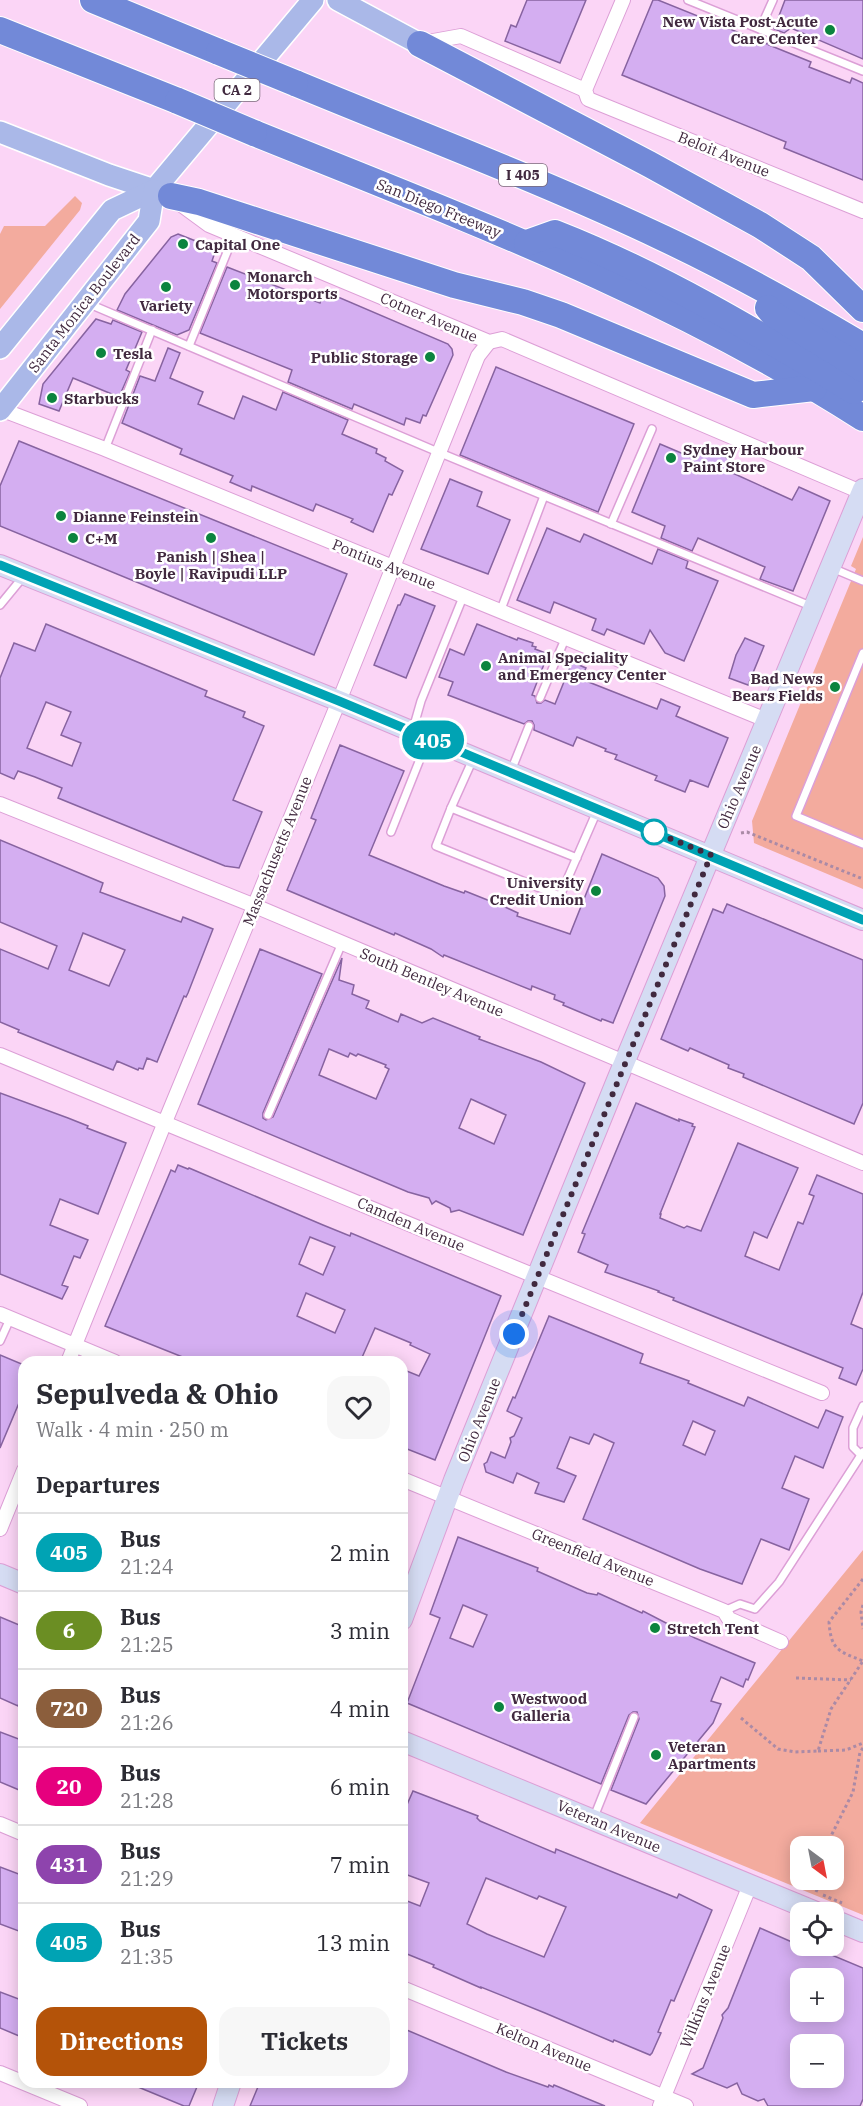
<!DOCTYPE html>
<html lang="en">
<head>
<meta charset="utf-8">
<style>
  :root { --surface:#fff; --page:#f7f7f7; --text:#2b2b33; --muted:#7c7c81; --line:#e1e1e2; --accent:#b45309 }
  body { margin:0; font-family:"IBM Plex Serif",serif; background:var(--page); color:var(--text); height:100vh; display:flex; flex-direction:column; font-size:22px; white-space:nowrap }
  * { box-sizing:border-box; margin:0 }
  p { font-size:20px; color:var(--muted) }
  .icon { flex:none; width:33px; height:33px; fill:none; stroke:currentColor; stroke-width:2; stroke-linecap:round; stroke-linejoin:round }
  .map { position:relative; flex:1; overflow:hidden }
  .sheet { position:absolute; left:18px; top:1356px; width:390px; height:732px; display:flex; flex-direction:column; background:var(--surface); border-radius:18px; box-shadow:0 3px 15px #0003 }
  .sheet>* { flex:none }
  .badge { padding:0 12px; border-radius:20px; font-size:21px; line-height:39px }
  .needle { width:39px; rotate:148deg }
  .controls { position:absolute; left:790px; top:1836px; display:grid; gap:12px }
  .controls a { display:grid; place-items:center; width:54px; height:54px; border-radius:12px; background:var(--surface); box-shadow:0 3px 15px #0003; font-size:30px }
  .you { position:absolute; width:30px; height:30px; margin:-15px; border:4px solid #fff; border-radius:50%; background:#1a73e8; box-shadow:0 0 0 9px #1a73e833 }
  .map>.badge { position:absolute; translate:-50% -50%; box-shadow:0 0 0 3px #fff }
  h2 { padding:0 18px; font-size:22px; line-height:54px }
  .round { display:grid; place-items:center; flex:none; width:63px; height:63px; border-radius:18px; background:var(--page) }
  .headline { display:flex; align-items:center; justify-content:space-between; height:102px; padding:0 18px }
  h1 { font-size:28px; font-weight:700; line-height:45px }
  .action { display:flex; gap:12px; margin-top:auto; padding:12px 18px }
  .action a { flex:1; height:69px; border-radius:18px; background:var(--accent); color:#fff; font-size:24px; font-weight:700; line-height:69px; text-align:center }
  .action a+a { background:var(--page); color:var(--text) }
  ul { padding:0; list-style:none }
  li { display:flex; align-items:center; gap:18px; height:78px; padding:0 18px; border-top:2px solid var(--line) }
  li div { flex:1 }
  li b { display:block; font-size:22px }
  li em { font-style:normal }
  li .badge { min-width:66px; font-weight:700; text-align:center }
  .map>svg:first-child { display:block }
  .green { fill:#f3ab9e; fill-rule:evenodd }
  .building { fill:#d4aef1; stroke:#8763a0; stroke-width:1.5; fill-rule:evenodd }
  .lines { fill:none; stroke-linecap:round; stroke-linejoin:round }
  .lane-casing { stroke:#dc9fd6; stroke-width:10 }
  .street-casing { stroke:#dc9fd6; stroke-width:16 }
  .secondary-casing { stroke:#dc9fd6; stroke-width:22 }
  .primary-casing { stroke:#fff; stroke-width:24 }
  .highway-casing { stroke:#fff; stroke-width:28 }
  .path { stroke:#aa8aa6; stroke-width:3; stroke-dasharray:3 3; stroke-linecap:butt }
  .lane { stroke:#fff; stroke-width:7 }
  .street { stroke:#fff; stroke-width:14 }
  .secondary { stroke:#d5dcf3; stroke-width:20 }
  .primary { stroke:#aab8e8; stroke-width:21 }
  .highway { stroke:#7289d8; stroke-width:26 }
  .highway-bridge-casing { stroke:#fff; stroke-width:28; stroke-linecap:butt }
  .highway-bridge { stroke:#7289d8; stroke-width:26 }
  .line-casing { stroke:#fff; stroke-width:14 }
  .line { stroke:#00a3b4; stroke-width:9 }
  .walk { stroke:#41293f; stroke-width:6; stroke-dasharray:0 10.8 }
  .poi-dot { fill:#0b843e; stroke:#fff; stroke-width:2 }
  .stop-dot { fill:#fff; stroke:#00a3b4; stroke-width:3 }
  .labels { text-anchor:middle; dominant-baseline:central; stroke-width:5; stroke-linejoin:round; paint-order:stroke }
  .shield { fill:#fff; stroke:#7a6979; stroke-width:1.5 }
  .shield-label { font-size:14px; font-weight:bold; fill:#41293f }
  .poi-label { font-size:15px; font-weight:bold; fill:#41293f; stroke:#fff; text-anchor:start }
  .street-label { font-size:15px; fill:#41293f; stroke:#fff }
</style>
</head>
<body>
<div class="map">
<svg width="863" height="2106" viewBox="0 0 863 2106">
  <rect width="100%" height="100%" fill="#fbd5f6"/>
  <g class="green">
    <polygon points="75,196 82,203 80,210 0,309 0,234 4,226 45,226"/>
    <polygon points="863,537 863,889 754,843 752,821 856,569 851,566"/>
    <path d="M863 1550V1915L640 1823ZM801 1846H834V1880H801Z"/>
  </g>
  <g class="building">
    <polygon points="527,0 586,0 560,63 505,41 511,25 516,27"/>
    <polygon points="653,0 658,0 767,44 769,39 774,41 769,45 811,62 809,67 850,83 852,78 863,83 863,180 784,148 786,142 622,75"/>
    <polygon points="785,0 863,0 863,59 791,28 784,33 774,29"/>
    <polygon points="178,234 216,249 212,261 217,263 189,330 177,335 117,310 125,294 171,237"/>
    <polygon points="227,267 320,303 324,291 448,344 452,349 453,355 426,416 423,415 420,423 406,418 404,425 354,404 352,409 288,382 292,370 200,333"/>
    <polygon points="96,319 111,324 113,320 142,332 126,370 130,372 119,397 73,378 59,411 39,404 43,384"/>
    <polygon points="168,348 180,353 170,378 203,392 198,404 234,419 243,396 276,410 283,392 348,420 342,434 377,449 376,453 386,458 385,461 403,471 392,495 389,494 373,532 351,522 353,519 316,504 313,511 252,486 251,491 230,482 233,476 180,454 182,449 122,423 140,376 155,381"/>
    <polygon points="496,367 634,424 598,512 460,455"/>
    <polygon points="19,441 347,574 314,655 0,526 0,486"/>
    <polygon points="660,444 693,458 698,446 730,459 726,470 792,500 799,487 830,501 793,591 760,579 765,567 698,538 692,551 661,538 665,526 632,512"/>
    <polygon points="450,479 482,492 477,506 510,520 488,574 421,549"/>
    <polygon points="547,528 580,542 584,534 652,564 658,549 688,561 686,568 718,581 684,661 665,653 650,630 644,644 607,629 604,635 592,630 596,619 554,602 550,613 517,600"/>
    <polygon points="405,594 435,606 406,678 374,665 398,605 400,605"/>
    <path d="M46 624 207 691 205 696 245 712 243 717 264 726 233 800 262 812 239 868 225 866 58 798 62 788 35 777 18 771 14 779 0 773V678L14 643 35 651ZM46 702 71 712 61 735 81 743 72 766 27 748Z"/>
    <polygon points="477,624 517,640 518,638 533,643 532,646 536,647 535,649 548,654 532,695 535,696 537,703 541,703 545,700 555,704 572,662 586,668 581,679 657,709 661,699 680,707 676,716 728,738 708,787 690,780 685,792 655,780 657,776 615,759 617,755 605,751 606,749 577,737 573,746 534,730 534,725 532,721 528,721 524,724 448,695 453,682 439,677 450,649 464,655"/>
    <polygon points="745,638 764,646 748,685 729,678 736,655"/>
    <polygon points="340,745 404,771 369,855 444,886 464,893 465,891 505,907 518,913 517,916 570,934 602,854 658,878 664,886 665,896 613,1023 602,1019 601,1021 563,1005 564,1003 554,999 555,995 532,986 531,990 444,955 443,957 431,949 395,933 394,935 287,890 316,820 311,818"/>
    <path d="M0 840 103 883 100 892 181 922 183 917 213 929 188 993 186 997 184 996 157 1062 147 1058 143 1069 139 1068 138 1070 117 1061 113 1070 18 1032 19 1030 0 1022V949L48 969 57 946 0 922ZM83 933 125 950 109 986 69 970Z"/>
    <polygon points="727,904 863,960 863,1103 854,1124 743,1077 744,1074 728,1068 729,1065 690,1048 688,1051 661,1039 713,909 723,913"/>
    <path d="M260 949 322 974 263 1113V1118L266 1120 273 1117 342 958 339 980 354 985 352 994 369 1001 366 1008 398 1022 401 1014 422 1023 433 1018 480 1037 479 1039 541 1062 585 1083 523 1235 459 1210 451 1212 450 1208 436 1201 432 1204 429 1198 408 1192 198 1104ZM329 1049 348 1057 350 1053 356 1056 358 1054 386 1065 385 1067 389 1069 376 1099 319 1075ZM471 1099 506 1115 494 1144 459 1128Z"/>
    <polygon points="0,1093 68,1118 88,1126 87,1128 126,1143 98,1214 60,1199 50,1225 88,1240 80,1258 74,1256 62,1285 68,1287 62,1299 0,1274"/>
    <polygon points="636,1103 679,1121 679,1119 693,1124 692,1126 695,1127 660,1214 661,1214 660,1218 684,1228 687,1226 701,1231 738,1143 798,1168 767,1238 754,1232 745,1256 779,1270 798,1222 803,1224 814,1196 809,1194 817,1175 863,1194 863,1292 851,1324 863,1329 863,1369 856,1385 839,1378 843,1368 673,1300 674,1298 658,1292 659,1291 605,1272 608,1265 578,1252 585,1234 582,1233"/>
    <path d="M178 1165 188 1169 189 1168 323 1225 350 1236 351 1233 501 1296 435 1460 402 1447V1369L419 1376 430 1354 410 1345 411 1343 375 1328 360 1362H195L105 1326 171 1170 175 1172ZM310 1237 335 1247 323 1275 299 1264ZM306 1293 345 1310 335 1333 297 1316Z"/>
    <path d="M549 1316 643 1354 640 1363 689 1381 688 1383 744 1406 748 1397 818 1428 826 1410 843 1417 823 1468 795 1456 782 1488 809 1499 789 1550 761 1539 742 1584 700 1569 583 1519 614 1443 594 1434 589 1444 570 1437 557 1468 576 1476 564 1502 535 1493 539 1483 517 1473 513 1483 486 1472 484 1464 487 1462 491 1452 505 1458 511 1442 510 1438 514 1436 522 1418 507 1411 513 1397 515 1398ZM693 1421 715 1431 705 1455 683 1445Z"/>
    <polygon points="0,1355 24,1365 24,1391 0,1448"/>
    <path d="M458 1537 538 1568 537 1571 587 1593 597 1595 598 1593 642 1613 643 1611 695 1638 755 1663 748 1680 746 1679 743 1687 721 1677 711 1701 721 1704 713 1723 646 1804 611 1790 639 1719 637 1712H633L629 1715 601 1784 407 1703 440 1618 430 1614ZM463 1605 487 1615 473 1647 450 1638Z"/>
    <polygon points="0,1617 24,1627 24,1704 19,1703 18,1706 0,1698"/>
    <polygon points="0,1732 24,1741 24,1792 0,1782"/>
    <path d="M413 1791 478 1816 477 1818 480 1821 555 1853 556 1849 677 1898 679 1894 712 1910 674 2001 671 2000 658 2032 661 2033 652 2053 650 2055 614 2040 613 2042 545 2013 481 1987V1988L440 1970 433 1967 434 1965 402 1952V1899L420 1906 429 1883 402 1873V1816ZM486 1878 537 1899 539 1896 566 1907 544 1957 487 1934 467 1924Z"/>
    <polygon points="0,1867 24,1876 24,1933 0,1924"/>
    <path d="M760 1928 801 1946 815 1948 863 1968V2099L860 2106H768L764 2099 758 2101 742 2094 737 2083 727 2088 692 2074 703 2068 723 2018 722 2015 728 2008ZM801 1978H834V2012H801ZM801 2044H834V2078H801Z"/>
    <polygon points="0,1992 24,2001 24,2038 0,2028"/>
    <polygon points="402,2028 506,2072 548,2087 549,2085 553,2087 554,2085 605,2106 250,2106 260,2082 402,2082"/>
    <polygon points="126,2082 199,2082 189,2106 184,2106"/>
  </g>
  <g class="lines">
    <g class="lane-casing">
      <g id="lane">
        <polyline points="688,0 863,71"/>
        <polyline points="760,29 773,0"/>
        <polyline points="87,303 438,452 813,607"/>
        <polyline points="189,346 234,235"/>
        <polyline points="105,449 152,330"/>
        <polyline points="611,524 652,429"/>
        <polyline points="832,568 863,581"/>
        <polyline points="0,605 23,577"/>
        <polyline points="500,612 544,496"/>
        <polyline points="863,653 796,816 863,844"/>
        <polyline points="540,698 565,639"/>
        <polyline points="413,729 421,701 463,597"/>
        <polyline points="511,771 529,726"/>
        <polyline points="451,808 473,759"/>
        <polyline points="391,832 428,739"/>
        <polyline points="577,858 451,808 436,846 560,896 597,811"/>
        <polyline points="268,1115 342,943"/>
        <polyline points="0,1341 10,1319"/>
        <polyline points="860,1454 853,1447 853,1428 863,1406"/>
        <polyline points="724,1611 740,1604 755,1609 779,1582 863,1452"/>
        <polyline points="594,1817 634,1717"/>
      </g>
    </g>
    <g class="street-casing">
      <g id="street">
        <polyline points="623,0 585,90 588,99 863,211"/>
        <polyline points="422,43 461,36 585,90"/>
        <polyline points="179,203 209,225 489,342 502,339 861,492"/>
        <polyline points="0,409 105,449 766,720"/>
        <polyline points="0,804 255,906 863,1163"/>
        <polyline points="0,1055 513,1267 822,1393"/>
        <polyline points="0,1314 115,1362"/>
        <polyline points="68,1362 165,1122 339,701 478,356 489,342"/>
        <polyline points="402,1479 724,1611 729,1619 781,1642"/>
        <polyline points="0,1529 24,1470"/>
        <polyline points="0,1824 24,1834"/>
        <polyline points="402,1988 686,2106"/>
        <polyline points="0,2073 80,2106"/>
        <polyline points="660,2106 750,1885"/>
      </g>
    </g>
    <g class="secondary-casing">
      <g id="secondary">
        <polyline points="0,565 339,701 863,920"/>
        <polyline points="0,1574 24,1584"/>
        <polyline points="402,1620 454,1480 617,1080 863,489"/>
        <polyline points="402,1741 816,1912"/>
        <polyline points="834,1920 863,1932"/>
        <polyline points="223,2106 231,2082"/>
      </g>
    </g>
    <g class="primary-casing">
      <g id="primary">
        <polyline points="338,0 420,44"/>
        <polyline points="0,132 109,175 160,192"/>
        <polyline points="0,348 112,210 154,190 313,0"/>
        <polyline points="0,410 149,221 154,190"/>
      </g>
    </g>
    <g class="highway-casing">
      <g id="highway">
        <polyline points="93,0 219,52"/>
        <polyline points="0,30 178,101"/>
        <polyline points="420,44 649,164 760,225 811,258 863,309"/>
        <path d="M295 83C418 134 543 181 663 238 731 270 799 308 863 346"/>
        <path d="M254 133C462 217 673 296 863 418"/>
        <polyline points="171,196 199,202 454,285 523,302 561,315 753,395 814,388"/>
        <path d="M527 243 555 233C660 274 758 333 854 391"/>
        <polyline points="768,308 773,314 863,369"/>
      </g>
    </g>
    <g class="path">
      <polyline points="741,833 747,832 863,879"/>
      <path d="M863 1579 829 1622C831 1650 838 1651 863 1661"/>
      <polyline points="863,1605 861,1612 863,1629"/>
      <polyline points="796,1678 851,1680"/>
      <polyline points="741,1718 778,1749 795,1752 818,1751 831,1709 863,1661"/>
      <polyline points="818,1751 846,1750 863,1743"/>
      <polyline points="829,1846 831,1836 853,1792 860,1752 863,1748"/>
      <polyline points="816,1892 821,1880"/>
      <polyline points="823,1895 842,1903"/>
    </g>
    <use href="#lane" class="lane"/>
    <use href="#street" class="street"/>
    <use href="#secondary" class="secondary"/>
    <use href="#primary" class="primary"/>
    <use href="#highway" class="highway"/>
    <g class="highway-bridge-casing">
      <g id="highway-bridge">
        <polyline points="219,52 295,83"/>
        <polyline points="178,101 254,133"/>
      </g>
    </g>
    <use href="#highway-bridge" class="highway-bridge"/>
  </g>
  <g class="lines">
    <g class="line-casing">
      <polyline id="line" points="0,565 339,701 863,920"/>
    </g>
    <use href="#line" class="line"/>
    <polyline class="walk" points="514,1334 711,855 654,832"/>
  </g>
  <g class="poi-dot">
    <circle cx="830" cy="30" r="6"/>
    <circle cx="183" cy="244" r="6"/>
    <circle cx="235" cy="285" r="6"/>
    <circle cx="166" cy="287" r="6"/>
    <circle cx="101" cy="353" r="6"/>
    <circle cx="430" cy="357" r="6"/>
    <circle cx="52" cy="398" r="6"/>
    <circle cx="671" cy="458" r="6"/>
    <circle cx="61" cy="516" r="6"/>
    <circle cx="73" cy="538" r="6"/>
    <circle cx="211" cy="538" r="6"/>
    <circle cx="486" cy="666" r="6"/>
    <circle cx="835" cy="687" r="6"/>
    <circle cx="596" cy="891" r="6"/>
    <circle cx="655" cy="1628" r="6"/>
    <circle cx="499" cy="1707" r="6"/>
    <circle cx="656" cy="1755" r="6"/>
  </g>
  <circle class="stop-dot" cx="654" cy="832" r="12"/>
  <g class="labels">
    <g class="shield">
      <rect x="214.5" y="79" width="45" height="22" rx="4.5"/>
      <rect x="499" y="164" width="48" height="22" rx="4.5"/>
    </g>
    <g class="shield-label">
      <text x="237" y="90">CA 2</text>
      <text x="523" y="175">I 405</text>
    </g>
    <g class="poi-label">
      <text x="818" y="21" text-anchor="end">New Vista Post-Acute<tspan x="818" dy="17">Care Center</tspan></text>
      <text x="195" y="244">Capital One</text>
      <text x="247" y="276">Monarch<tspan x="247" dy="17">Motorsports</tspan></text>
      <text x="166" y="305" text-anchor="middle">Variety</text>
      <text x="113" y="353">Tesla</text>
      <text x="418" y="357" text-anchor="end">Public Storage</text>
      <text x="64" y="398">Starbucks</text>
      <text x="683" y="449">Sydney Harbour<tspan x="683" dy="17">Paint Store</tspan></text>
      <text x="73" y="516">Dianne Feinstein</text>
      <text x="85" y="538">C+M</text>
      <text x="211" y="556" text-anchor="middle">Panish | Shea |<tspan x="211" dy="17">Boyle | Ravipudi LLP</tspan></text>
      <text x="498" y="657">Animal Speciality<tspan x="498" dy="17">and Emergency Center</tspan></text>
      <text x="823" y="678" text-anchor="end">Bad News<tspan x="823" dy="17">Bears Fields</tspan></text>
      <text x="584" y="882" text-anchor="end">University<tspan x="584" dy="17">Credit Union</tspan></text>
      <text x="667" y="1628">Stretch Tent</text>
      <text x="511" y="1698">Westwood<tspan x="511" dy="17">Galleria</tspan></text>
      <text x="668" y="1746">Veteran<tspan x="668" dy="17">Apartments</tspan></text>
    </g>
    <g class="street-label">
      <text transform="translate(724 154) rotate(22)">Beloit Avenue</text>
      <text transform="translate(439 208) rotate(22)">San Diego Freeway</text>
      <text transform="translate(84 303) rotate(-52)">Santa Monica Boulevard</text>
      <text transform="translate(429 317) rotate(23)">Cotner Avenue</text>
      <text transform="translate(384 564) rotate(22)">Pontius Avenue</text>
      <text transform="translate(739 787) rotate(-67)">Ohio Avenue</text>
      <text transform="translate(277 851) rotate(-68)">Massachusetts Avenue</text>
      <text transform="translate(432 982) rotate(23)">South Bentley Avenue</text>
      <text transform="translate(411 1224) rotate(23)">Camden Avenue</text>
      <text transform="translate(479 1420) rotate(-68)">Ohio Avenue</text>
      <text transform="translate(593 1557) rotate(22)">Greenfield Avenue</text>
      <text transform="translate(609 1826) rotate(23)">Veteran Avenue</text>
      <text transform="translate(705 1996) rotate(-68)">Wilkins Avenue</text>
      <text transform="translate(544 2047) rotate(23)">Kelton Avenue</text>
    </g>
  </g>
</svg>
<div class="controls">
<a><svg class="needle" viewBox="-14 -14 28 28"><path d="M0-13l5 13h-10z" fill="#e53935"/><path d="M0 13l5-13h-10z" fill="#7c7c81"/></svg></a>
<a><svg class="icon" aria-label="locate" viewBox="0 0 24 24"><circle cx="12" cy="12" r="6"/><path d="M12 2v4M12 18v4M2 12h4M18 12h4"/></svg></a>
<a>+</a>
<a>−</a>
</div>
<div class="you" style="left:514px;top:1334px"></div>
<b class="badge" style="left:433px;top:740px;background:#00a3b4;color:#fff">405</b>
<section class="sheet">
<div class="headline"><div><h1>Sepulveda &amp; Ohio</h1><p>Walk · 4 min · 250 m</p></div><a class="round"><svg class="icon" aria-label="heart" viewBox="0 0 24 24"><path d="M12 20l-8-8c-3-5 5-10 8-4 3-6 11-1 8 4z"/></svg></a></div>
<h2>Departures</h2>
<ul>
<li><span class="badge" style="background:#00a3b4;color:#fff">405</span><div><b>Bus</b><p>21:24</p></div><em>2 min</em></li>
<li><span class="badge" style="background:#6b8e23;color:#fff">6</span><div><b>Bus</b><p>21:25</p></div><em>3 min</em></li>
<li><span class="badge" style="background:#8b5e3c;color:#fff">720</span><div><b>Bus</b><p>21:26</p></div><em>4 min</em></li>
<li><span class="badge" style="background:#e6007e;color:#fff">20</span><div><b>Bus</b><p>21:28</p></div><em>6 min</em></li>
<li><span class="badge" style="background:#8e44ad;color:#fff">431</span><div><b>Bus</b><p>21:29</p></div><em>7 min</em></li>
<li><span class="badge" style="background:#00a3b4;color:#fff">405</span><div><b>Bus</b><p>21:35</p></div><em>13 min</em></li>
</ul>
<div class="action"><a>Directions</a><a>Tickets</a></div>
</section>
</div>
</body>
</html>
